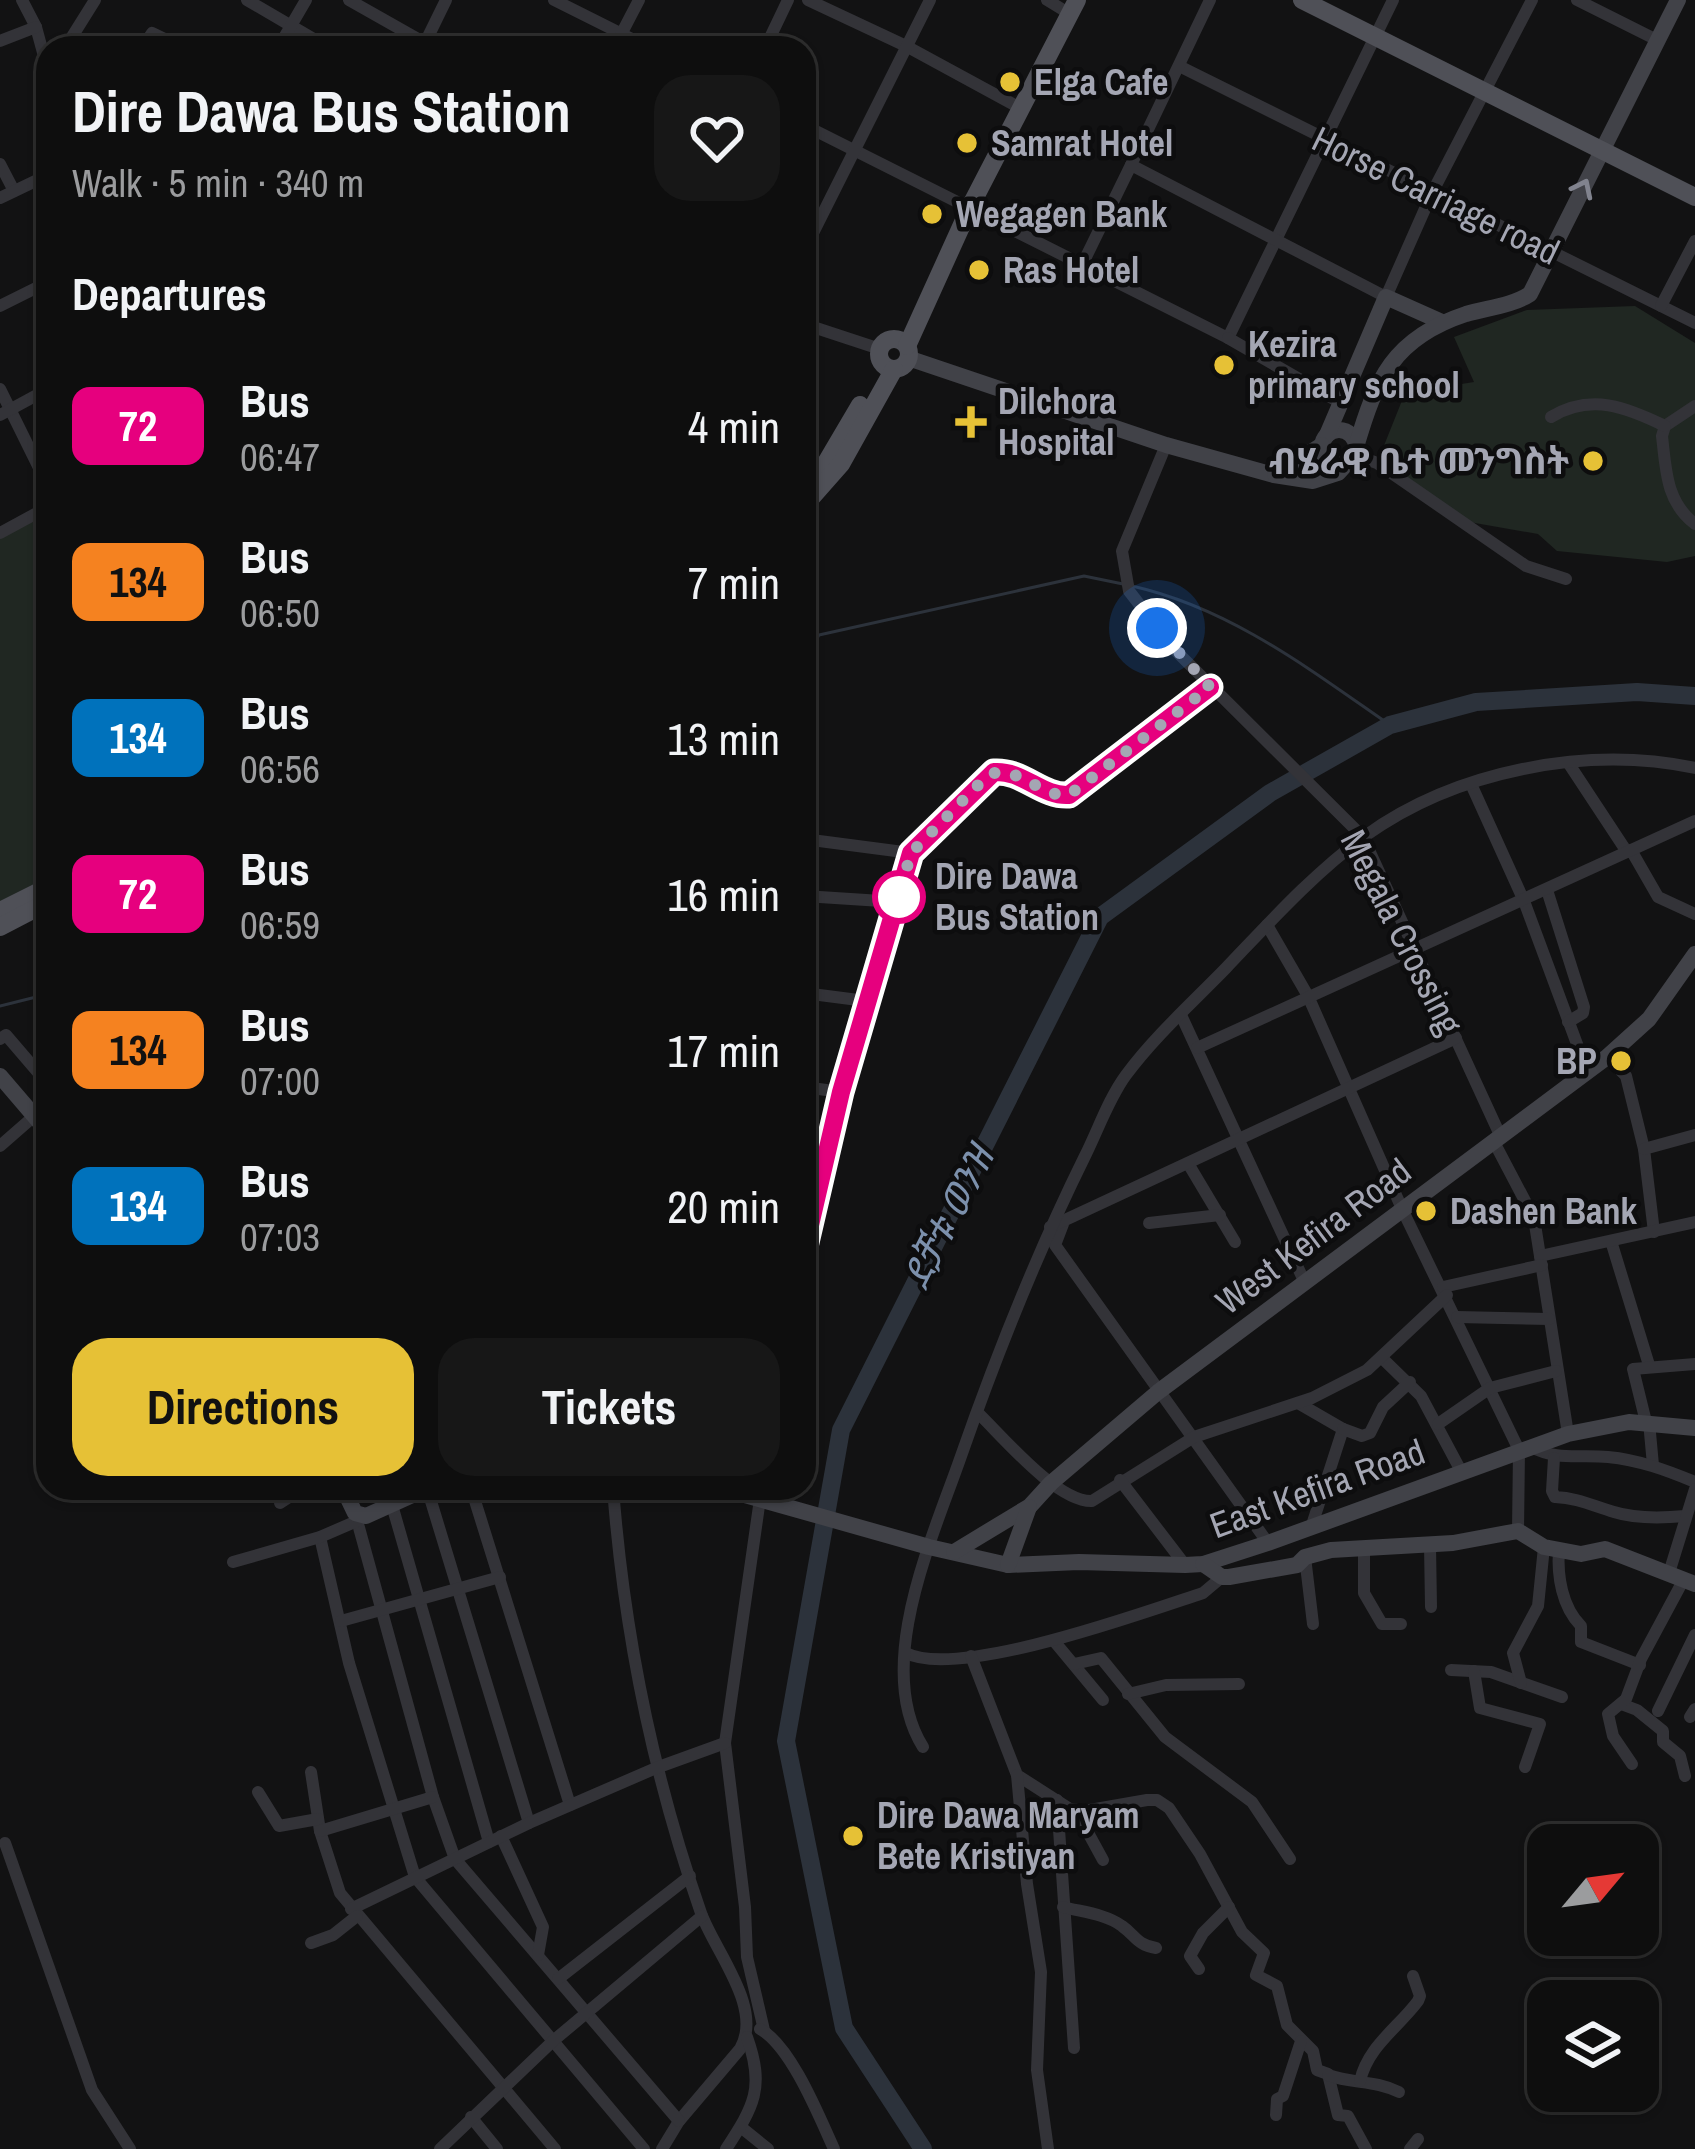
<!DOCTYPE html>
<html lang="en">
<head>
<meta charset="utf-8">
<style>
  :root { --surface:#0e0e0e; --page:#171717; --text:#f1f3f6; --muted:#9b9c9e; --line:#2e2e2e; --accent:#e6c136 }
  body { margin:0; font-family:"Archivo Narrow","Noto Sans Ethiopic",sans-serif; background:var(--page); color:var(--text); height:100vh; display:flex; flex-direction:column; font-size:45px; white-space:nowrap }
  * { box-sizing:border-box; margin:0 }
  p { font-size:39px; color:var(--muted) }
  .icon { flex:none; width:66px; height:66px; fill:none; stroke:currentColor; stroke-width:2; stroke-linecap:round; stroke-linejoin:round }
  .map { position:relative; flex:1; overflow:hidden }
  .details { position:absolute; left:36px; top:36px; width:780px; height:1464px; display:flex; flex-direction:column; background:var(--surface); border-radius:36px; box-shadow:0 3px 9px #0004,0 0 0 3px var(--line) }
  .details>* { flex:none }
  .badge { padding:0 24px; border-radius:18px; font-size:42px; line-height:78px }
  .needle { width:78px; rotate:61deg }
  .buttons { position:absolute; left:1527px; top:1824px; display:grid; gap:24px }
  .buttons a { display:grid; place-items:center; width:132px; height:132px; border-radius:24px; background:var(--surface); box-shadow:0 3px 9px #0004,0 0 0 3px var(--line); font-size:60px }
  .you { position:absolute; width:60px; height:60px; margin:-30px; border:9px solid #fff; border-radius:50%; background:#1a73e8; box-shadow:0 0 0 18px #1a73e833 }
  .map>.badge { position:absolute; translate:-50% -50%; box-shadow:0 0 0 6px #fff }
  h2 { padding:0 36px; font-size:45px; line-height:108px }
  .round { display:grid; place-items:center; flex:none; width:126px; height:126px; border-radius:36px; background:var(--page) }
  .headline { display:flex; align-items:center; justify-content:space-between; height:204px; padding:0 36px }
  h1 { font-size:57px; font-weight:700; line-height:90px }
  .cta { display:flex; gap:24px; margin-top:auto; padding:24px 36px }
  .cta a { flex:1; height:138px; border-radius:36px; background:var(--accent); color:#111; font-size:48px; font-weight:700; line-height:138px; text-align:center }
  .cta a+a { background:var(--page); color:var(--text) }
  ul { padding:0; list-style:none }
  li { display:flex; align-items:center; gap:36px; height:156px; padding:0 36px }
  li div { flex:1 }
  li b { display:block; font-size:45px }
  li em { font-style:normal }
  li .badge { min-width:132px; font-weight:700; text-align:center }
  .map>svg:first-child { display:block }
  .green { fill:#202722 }
  .lines { fill:none; stroke-linecap:round; stroke-linejoin:round }
  .stream { stroke:#2c323b; stroke-width:3 }
  .river { stroke:#2c323b; stroke-width:18 }
  .street { stroke:#333338; stroke-width:12 }
  .secondary { stroke:#414248; stroke-width:16 }
  .primary { stroke:#4f5057; stroke-width:18 }
  .oneway { stroke:#81838e }
  .line-casing { stroke:#fff; stroke-width:27 }
  .line { stroke:#e6007e; stroke-width:18 }
  .walk { stroke:#a4a6b3; stroke-width:12; stroke-dasharray:0 21.6 }
  .poi-dot { fill:#e6c136; stroke:#0d0d0e; stroke-width:4.5 }
  .stop-dot { fill:#fff; stroke:#e6007e; stroke-width:6 }
  .labels { text-anchor:middle; dominant-baseline:central; stroke-width:9; stroke-linejoin:round; paint-order:stroke }
  .poi-label { font-size:36px; font-weight:bold; fill:#a4a6b3; stroke:#0d0d0e; text-anchor:start }
  .street-label { font-size:36px; fill:#a4a6b3; stroke:#0d0d0e }
  .stop-label { font-size:36px; font-weight:bold; fill:#a4a6b3; stroke:#0d0d0e; text-anchor:start }
  .water-label { font-size:39px; font-style:italic; fill:#7c90ac; stroke:#0d0d0e }
</style>
</head>
<body>
<div class="map">
<svg width="1695" height="2149" viewBox="0 0 1695 2149">
  <rect width="100%" height="100%" fill="#121213"/>
  <g class="green">
    <polygon points="1635,306 1695,343 1695,556 1667,562 1557,551 1538,534 1458,520 1377,463 1405,393 1474,382 1454,337 1527,310"/>
    <polygon points="48,507 48,887 0,911 0,533"/>
  </g>
  <g class="lines">
    <g class="stream">
      <path d="M1132 586C1230 608 1309 669 1390 725"/>
      <polyline points="804,660 819,635 1084,576 1123,584"/>
      <polyline points="0,1006 48,994"/>
    </g>
    <polyline class="river" points="923,2149 844,2028 786,1741 841,1430 1100,917 1270,793 1390,725 1476,702 1637,692 1695,696"/>
    <g class="street">
      <polyline points="22,0 36,27 48,71"/>
      <polyline points="247,0 329,48"/>
      <polyline points="349,0 425,43"/>
      <polyline points="554,0 650,48"/>
      <polyline points="808,0 906,46 1022,109"/>
      <polyline points="1047,0 1065,11"/>
      <polyline points="1577,0 1657,40"/>
      <polyline points="0,41 36,27"/>
      <polyline points="423,47 446,0"/>
      <polyline points="65,48 95,0"/>
      <polyline points="142,48 152,33 183,48"/>
      <polyline points="278,48 306,0"/>
      <polyline points="614,48 639,0"/>
      <polyline points="765,48 788,0"/>
      <polyline points="1179,66 1695,323"/>
      <polyline points="804,125 1228,338 1393,0"/>
      <polyline points="0,164 14,191"/>
      <polyline points="1131,165 1210,0"/>
      <polyline points="0,198 48,175"/>
      <polyline points="804,251 930,0"/>
      <polyline points="1082,265 1131,165 1386,297 1432,193 1532,0"/>
      <polyline points="0,306 48,282"/>
      <polyline points="1661,306 1695,241"/>
      <polyline points="804,324 880,349"/>
      <polyline points="1228,338 1339,402"/>
      <polyline points="0,389 48,486"/>
      <path d="M1695 406 1665 426 1662 436C1666 470 1666 502 1695 524"/>
      <polyline points="0,415 48,389"/>
      <path d="M1551 417C1591 393 1626 407 1665 426"/>
      <polyline points="1166,445 1122,551 1129,591 1173,648 1363,837 1500,1135"/>
      <polyline points="1355,455 1377,463 1526,566 1566,579"/>
      <polyline points="0,533 48,507"/>
      <polyline points="1569,764 1627,852"/>
      <polyline points="1471,784 1524,901 1587,1071"/>
      <polyline points="804,839 911,853"/>
      <polyline points="1631,850 1658,897 1695,914"/>
      <polyline points="1547,890 1584,1007 1583,1013 1568,1022"/>
      <polyline points="804,896 897,902"/>
      <polyline points="1267,925 1308,996 1403,1211 1519,1450 1518,1531"/>
      <polyline points="804,993 866,1001"/>
      <polyline points="1181,1015 1305,1283"/>
      <polyline points="0,1039 6,1035 48,1084"/>
      <polyline points="1197,1048 1695,821"/>
      <polyline points="1607,1057 1626,1076 1644,1149 1654,1232"/>
      <polyline points="804,1087 841,1092"/>
      <polyline points="1493,1140 1534,1218 1568,1434"/>
      <polyline points="0,1146 48,1104"/>
      <polyline points="1644,1149 1695,1135"/>
      <polyline points="1189,1165 1235,1242"/>
      <polyline points="1149,1223 1220,1215"/>
      <polyline points="1063,1224 1055,1245 1268,1543"/>
      <polyline points="1050,1227 1456,1038"/>
      <polyline points="1611,1241 1649,1365"/>
      <path d="M804 1251 841 1092 911 853 994 771C1022 770 1042 797 1069 795L1211 687"/>
      <polyline points="1540,1256 1695,1222"/>
      <polyline points="1443,1287 1542,1265"/>
      <polyline points="1457,1317 1549,1319"/>
      <polyline points="1383,1359 1421,1396 1461,1471"/>
      <polyline points="1298,1403 1343,1429 1311,1528"/>
      <path d="M978 1413C1003 1437 1057 1502 1092 1501L1194 1437 1312 1398 1367 1370 1447 1295"/>
      <polyline points="1646,1422 1633,1369 1695,1364"/>
      <polyline points="1649,1422 1653,1465"/>
      <polyline points="1438,1424 1490,1388 1556,1371"/>
      <polyline points="1343,1429 1362,1436 1370,1433 1383,1407 1410,1382"/>
      <path d="M1531 1447C1558 1461 1579 1454 1608 1457 1639 1460 1666 1470 1695 1482"/>
      <path d="M1554 1458 1552 1491 1555 1497C1578 1498 1593 1506 1614 1512 1636 1519 1663 1518 1685 1516"/>
      <polyline points="1120,1480 1185,1565"/>
      <polyline points="427,1488 529,1823"/>
      <polyline points="471,1488 570,1805"/>
      <path d="M613 1488C624 1633 653 1775 701 1913 715 1952 764 2008 740 2049L679 2121 662 2149"/>
      <polyline points="760,1499 725,1743 745,1907 747,1957 764,2030"/>
      <polyline points="280,1503 303,1488"/>
      <polyline points="392,1505 489,1842"/>
      <polyline points="355,1513 433,1797 455,1859 679,2121"/>
      <polyline points="320,1537 349,1663 415,1877 644,2149"/>
      <polyline points="1430,1545 1431,1607"/>
      <polyline points="1364,1549 1364,1593 1382,1624 1401,1624"/>
      <path d="M1559 1550C1557 1576 1562 1607 1581 1626V1642L1640 1665"/>
      <polyline points="1305,1557 1313,1624"/>
      <polyline points="233,1562 320,1537 357,1521"/>
      <polyline points="1669,1573 1695,1489"/>
      <polyline points="341,1621 500,1577"/>
      <polyline points="1054,1641 1103,1700"/>
      <path d="M906 1653C958 1680 1145 1612 1203 1593L1222 1577"/>
      <polyline points="971,1656 1017,1775 1070,1809 1085,1827 1103,1860"/>
      <polyline points="1074,1664 1101,1658 1165,1737 1252,1802 1290,1859"/>
      <polyline points="1451,1670 1491,1672 1562,1697"/>
      <polyline points="1474,1671 1480,1708 1540,1724 1525,1767"/>
      <polyline points="1521,1683 1513,1653 1538,1606 1544,1547"/>
      <polyline points="1128,1694 1166,1685 1239,1684"/>
      <polyline points="1621,1704 1637,1710 1663,1731 1663,1742 1680,1756 1685,1776"/>
      <polyline points="1658,1711 1695,1635"/>
      <polyline points="1690,1717 1695,1709"/>
      <path d="M923 1747C873 1667 932 1539 960 1459 996 1356 1037 1253 1085 1156 1098 1130 1109 1098 1126 1075 1155 1036 1193 1002 1226 968 1269 923 1314 873 1365 836 1455 771 1586 745 1695 768"/>
      <polyline points="1632,1764 1613,1736 1608,1714 1626,1699 1641,1659 1684,1579"/>
      <polyline points="311,1772 320,1831 340,1893 555,2149"/>
      <polyline points="1017,1775 1027,1884 1041,1972 1037,2070 1048,2149"/>
      <polyline points="258,1792 279,1826 318,1819"/>
      <polyline points="1057,1800 1074,2048"/>
      <polyline points="1070,1809 1084,1811 1147,1800 1157,1800 1169,1808 1200,1854 1242,1932 1264,1953 1256,1975 1277,1986 1287,2025 1313,2051 1317,2070 1328,2074 1338,2115 1348,2116 1366,2149"/>
      <polyline points="320,1831 433,1797"/>
      <polyline points="501,1836 543,1927 538,1955"/>
      <polyline points="5,1843 92,2090 130,2149"/>
      <path d="M1063 1907C1082 1912 1106 1914 1122 1926 1136 1936 1137 1945 1156 1948"/>
      <polyline points="351,1909 529,1823 656,1768 725,1743"/>
      <polyline points="311,1943 333,1935 357,1916"/>
      <polyline points="1199,1969 1190,1956 1203,1933 1229,1907"/>
      <polyline points="558,1979 690,1876"/>
      <path d="M760 2029C791 2046 819 2116 834 2149"/>
      <path d="M1328 2075C1353 2084 1375 2080 1399 2092"/>
      <path d="M1360 2081C1368 2046 1398 2028 1418 2001L1420 1996 1413 1976"/>
      <polyline points="1276,2115 1277,2099 1283,2096 1301,2041"/>
      <polyline points="471,2117 497,2149"/>
      <polyline points="742,2128 768,2149"/>
      <polyline points="440,2149 553,2041 702,1916"/>
      <path d="M726 2149C754 2106 765 2088 747 2037"/>
      <polyline points="1410,2149 1418,2139"/>
    </g>
    <g class="secondary">
      <polyline points="908,358 1166,445 1274,475 1313,481 1338,473 1348,462"/>
      <circle cx="1339" cy="447" r="17"/>
      <polyline points="1327,435 1386,297 1442,322"/>
      <path d="M1356 447C1376 379 1393 338 1466 314 1486 308 1512 306 1530 294L1678 0"/>
      <polyline points="1275,475 1322,445"/>
      <polyline points="0,1076 48,1132"/>
      <polyline points="343,1488 355,1513 366,1516 428,1488"/>
      <polyline points="720,1488 929,1547 1008,1565 1079,1562 1185,1565 1203,1564 1268,1543 1568,1434 1629,1422 1695,1428"/>
      <polyline points="954,1552 1030,1506 1051,1483 1158,1392 1607,1057 1649,1019 1695,954"/>
      <polyline points="1203,1564 1222,1577 1229,1577 1297,1565 1305,1557 1331,1550 1453,1543 1518,1531 1544,1547 1581,1554 1605,1549 1695,1584"/>
      <polyline points="1008,1565 1029,1507"/>
    </g>
    <g class="primary">
      <polyline points="1302,0 1695,197"/>
      <circle cx="894" cy="354" r="15"/>
      <polyline points="907,346 970,207 1077,0"/>
      <polyline points="804,490 827,461 860,405"/>
      <polyline points="804,506 841,464 894,369"/>
      <polyline points="0,911 48,887"/>
      <polyline points="0,927 48,902"/>
    </g>
  </g>
  <defs><path id="oneway-chevron" d="M-2-3.5L2.5 0L-2 3.5" fill="none" stroke-width="1.6" stroke-linecap="round" stroke-linejoin="round" transform="scale(3)"/></defs>
  <use class="oneway" href="#oneway-chevron" transform="translate(1583 188) rotate(-64)"/>
  <g class="lines">
    <g class="line-casing">
      <path id="line" d="M804 1251 841 1092 911 853 994 772C1023 770 1042 797 1069 795L1210 687"/>
    </g>
    <use href="#line" class="line"/>
    <path class="walk" d="M899 897 897 902 911 853 988 775C1019 763 1039 798 1069 795L1210 687 1157 628"/>
  </g>
  <g class="poi-dot">
    <circle cx="1010" cy="82" r="12"/>
    <circle cx="967" cy="143" r="12"/>
    <circle cx="932" cy="214" r="12"/>
    <circle cx="979" cy="270" r="12"/>
    <circle cx="1224" cy="365" r="12"/>
    <path d="M965 404h12v12h12v12h-12v12h-12v-12h-12v-12h12z"/>
    <circle cx="1593" cy="461" r="12"/>
    <circle cx="1621" cy="1061" r="12"/>
    <circle cx="1426" cy="1211" r="12"/>
    <circle cx="853" cy="1836" r="12"/>
  </g>
  <circle class="stop-dot" cx="899" cy="897" r="24"/>
  <g class="labels">
    <g class="poi-label">
      <text x="1034" y="82">Elga Cafe</text>
      <text x="991" y="143">Samrat Hotel</text>
      <text x="956" y="214">Wegagen Bank</text>
      <text x="1003" y="270">Ras Hotel</text>
      <text x="1248" y="344">Kezira<tspan x="1248" dy="41">primary school</tspan></text>
      <text x="998" y="401">Dilchora<tspan x="998" dy="41">Hospital</tspan></text>
      <text x="1569" y="461" text-anchor="end">ብሄራዊ ቤተ መንግስት</text>
      <text x="1597" y="1061" text-anchor="end">BP</text>
      <text x="1450" y="1211">Dashen Bank</text>
      <text x="877" y="1815">Dire Dawa Maryam<tspan x="877" dy="41">Bete Kristiyan</tspan></text>
    </g>
    <g class="street-label">
      <text transform="translate(1436 195) rotate(26)">Horse Carriage road</text>
      <text transform="translate(1402 932) rotate(63)">Megala Crossing</text>
      <text transform="translate(1313 1236) rotate(-37)">West Kefira Road</text>
      <text transform="translate(1317 1488) rotate(-20)">East Kefira Road</text>
    </g>
    <g class="stop-label">
      <text x="935" y="876">Dire Dawa<tspan x="935" dy="41">Bus Station</tspan></text>
    </g>
    <g class="water-label">
      <text transform="translate(948 1217) rotate(-63)">ደቻቱ ወንዝ</text>
    </g>
  </g>
</svg>
<div class="buttons">
<a><svg class="needle" viewBox="-14 -14 28 28"><path d="M0-13l5 13h-10z" fill="#e53935"/><path d="M0 13l5-13h-10z" fill="#9b9c9e"/></svg></a>
<a><svg class="icon" aria-label="layers" viewBox="0 0 24 24"><path d="M12 4l9 5-9 5-9-5zM3 14l9 5 9-5"/></svg></a>
</div>
<div class="you" style="left:1157px;top:628px"></div>
<section class="details">
<div class="headline"><div><h1>Dire Dawa Bus Station</h1><p>Walk · 5 min · 340 m</p></div><a class="round"><svg class="icon" aria-label="heart" viewBox="0 0 24 24"><path d="M12 20l-8-8c-3-5 5-10 8-4 3-6 11-1 8 4z"/></svg></a></div>
<h2>Departures</h2>
<ul>
<li><span class="badge" style="background:#e6007e;color:#fff">72</span><div><b>Bus</b><p>06:47</p></div><em>4 min</em></li>
<li><span class="badge" style="background:#f58220;color:#111">134</span><div><b>Bus</b><p>06:50</p></div><em>7 min</em></li>
<li><span class="badge" style="background:#0072bc;color:#fff">134</span><div><b>Bus</b><p>06:56</p></div><em>13 min</em></li>
<li><span class="badge" style="background:#e6007e;color:#fff">72</span><div><b>Bus</b><p>06:59</p></div><em>16 min</em></li>
<li><span class="badge" style="background:#f58220;color:#111">134</span><div><b>Bus</b><p>07:00</p></div><em>17 min</em></li>
<li><span class="badge" style="background:#0072bc;color:#fff">134</span><div><b>Bus</b><p>07:03</p></div><em>20 min</em></li>
</ul>
<div class="cta"><a>Directions</a><a>Tickets</a></div>
</section>
</div>
</body>
</html>
